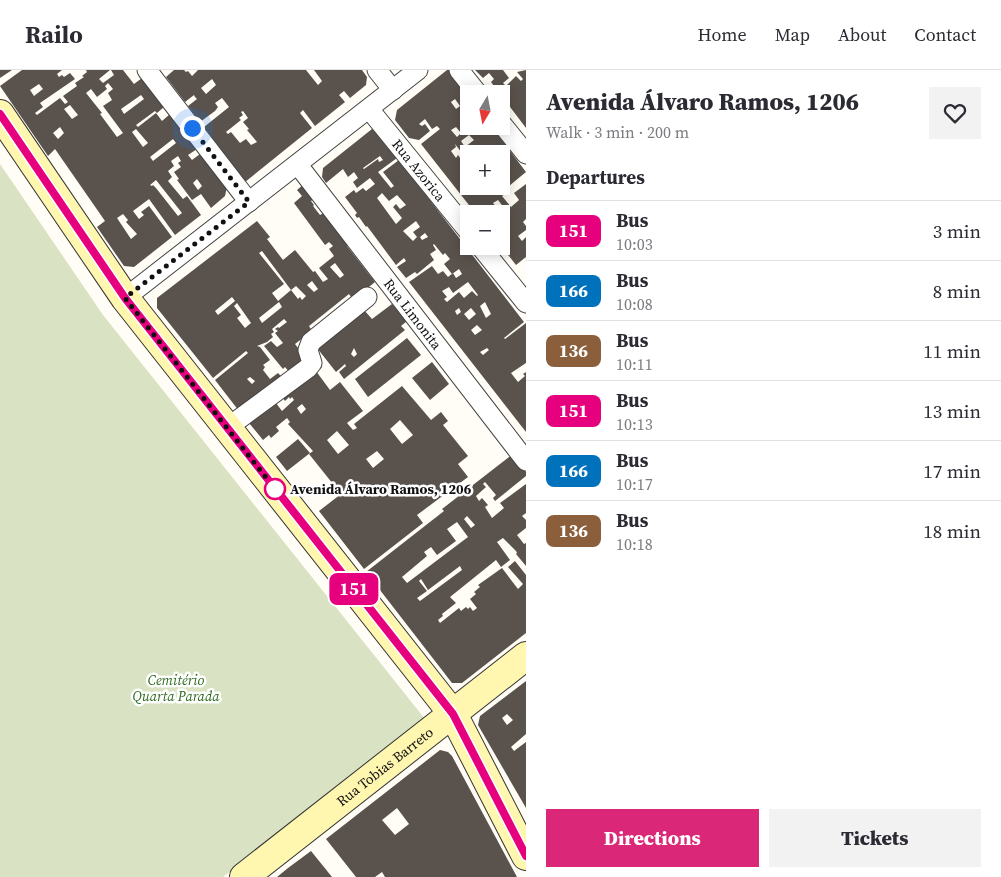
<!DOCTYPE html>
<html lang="en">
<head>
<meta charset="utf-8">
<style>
  :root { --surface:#fff; --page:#f2f2f3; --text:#2b2b33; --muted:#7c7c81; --line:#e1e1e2; --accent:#db2777 }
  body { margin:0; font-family:"Source Serif 4",serif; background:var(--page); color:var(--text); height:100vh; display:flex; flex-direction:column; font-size:19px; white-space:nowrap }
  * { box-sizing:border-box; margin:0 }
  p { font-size:16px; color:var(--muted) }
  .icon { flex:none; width:28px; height:28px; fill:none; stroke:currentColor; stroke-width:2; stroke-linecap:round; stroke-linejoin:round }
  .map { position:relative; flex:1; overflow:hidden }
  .details { display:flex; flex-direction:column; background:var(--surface); width:475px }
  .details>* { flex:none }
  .badge { padding:0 10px; border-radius:8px; font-size:18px; line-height:32px }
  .needle { width:32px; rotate:190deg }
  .tools { position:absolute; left:460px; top:15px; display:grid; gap:10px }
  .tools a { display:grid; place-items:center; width:50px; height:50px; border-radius:0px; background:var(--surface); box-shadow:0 2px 12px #0003; font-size:25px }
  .you { position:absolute; width:25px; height:25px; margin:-12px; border:4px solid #fff; border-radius:50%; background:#1a73e8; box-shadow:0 0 0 8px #1a73e833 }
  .map>.badge { position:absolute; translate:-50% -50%; box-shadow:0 0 0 2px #fff }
  h2 { padding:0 20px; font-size:19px; line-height:45px }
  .round { display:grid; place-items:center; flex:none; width:52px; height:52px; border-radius:0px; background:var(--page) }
  .head { display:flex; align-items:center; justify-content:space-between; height:85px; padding:0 20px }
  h1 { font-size:24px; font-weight:800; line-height:38px }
  .cta { display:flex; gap:10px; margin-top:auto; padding:10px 20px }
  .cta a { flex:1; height:58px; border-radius:0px; background:var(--accent); color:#fff; font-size:20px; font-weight:800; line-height:58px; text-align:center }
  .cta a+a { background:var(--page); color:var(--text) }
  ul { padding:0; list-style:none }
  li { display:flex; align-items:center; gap:15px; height:60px; padding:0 20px; border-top:1px solid var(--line) }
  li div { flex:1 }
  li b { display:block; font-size:19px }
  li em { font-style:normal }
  li .badge { min-width:55px; font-weight:700; text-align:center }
  header { display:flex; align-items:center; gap:30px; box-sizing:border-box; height:70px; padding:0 25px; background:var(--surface); border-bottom:1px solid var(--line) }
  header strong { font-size:24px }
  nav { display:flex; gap:28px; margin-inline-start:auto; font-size:18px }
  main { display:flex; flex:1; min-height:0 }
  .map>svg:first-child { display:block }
  .cemetery { fill:#d9e3c4 }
  .building { fill:#5a524d; fill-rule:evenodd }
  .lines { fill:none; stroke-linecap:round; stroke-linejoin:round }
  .street-casing { stroke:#444; stroke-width:21 }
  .secondary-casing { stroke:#333; stroke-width:30 }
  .street { stroke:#fff; stroke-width:19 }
  .secondary { stroke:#fff6b0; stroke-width:28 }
  .line-casing { stroke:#fff; stroke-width:11 }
  .line { stroke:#e6007e; stroke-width:8 }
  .walk { stroke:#111; stroke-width:5; stroke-dasharray:0 9 }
  .stop-dot { fill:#fff; stroke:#e6007e; stroke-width:2.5 }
  .labels { text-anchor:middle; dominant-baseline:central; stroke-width:5; stroke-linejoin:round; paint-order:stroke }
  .street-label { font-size:14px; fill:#111; stroke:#fff }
  .stop-label { font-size:14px; font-weight:bold; fill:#111; stroke:#fff; text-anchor:start }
  .park-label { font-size:14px; font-style:italic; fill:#2f6b1f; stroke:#fff }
</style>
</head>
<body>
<header>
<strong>Railo</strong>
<nav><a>Home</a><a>Map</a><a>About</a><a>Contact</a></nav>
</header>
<main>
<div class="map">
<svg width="526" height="807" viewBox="0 0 526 807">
  <rect width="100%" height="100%" fill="#fffdf5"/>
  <polygon class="cemetery" points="0,94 103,245 425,649 223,807 0,807"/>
  <g class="building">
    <polygon points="0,0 12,0 0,8"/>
    <path d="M22 0H62L57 4 59 7 62 5 64 7 70 3 75 9 40 33 43 37 35 43 37 45 60 28 65 34 68 32 63 26 77 16 75 13 84 7 82 6 87 2 86 0H110L99 9 103 13 114 5 111 0H123L134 14 142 8 164 37 157 43 155 41 136 55 138 57 156 43 162 51 170 44 197 79 188 85 192 90 200 84 227 117 225 126 211 138 201 124 192 130 177 110 179 109 174 102 181 97 178 93 181 91 178 86 171 91 174 96 168 101 172 107 168 111 183 129 187 126 201 145 175 165 149 129 133 141 139 149 144 145 141 142 149 136 172 167 134 197 124 196 97 157 105 151 55 79 48 86 0 16ZM108 13 113 19 108 23 112 30 103 36 123 63 117 67 100 44 102 43 86 23 91 19 97 27 107 19 105 16ZM39 14 43 19 34 26 30 20ZM141 25 144 29 124 44 121 39ZM70 35 78 45 72 49 64 39ZM60 57 64 63 58 69 53 63ZM136 59 148 73 143 77 132 62ZM173 69 176 73 153 91 150 87ZM197 109 202 116 198 120 193 113ZM156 110 182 143 178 146 156 118 153 115 152 116 150 115ZM123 144 128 150 126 152 137 164 131 169 117 148Z"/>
    <path d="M174 0H184L186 2 188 1 192 6 198 0H306L318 15 322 11 314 0H362L367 7 366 15 350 28 344 21 339 25 345 32 315 56 303 40 300 43 312 58 245 112 204 57 229 37 222 28 215 33 218 37 215 41 200 52 188 36 197 29 195 27 194 25 185 32 166 7ZM212 9 216 15 206 24 201 18ZM243 41 248 48 243 52 249 59 247 60 257 72 251 75 246 69 240 73 231 62 228 64 226 62 241 50 239 48 243 45 241 42Z"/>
    <path d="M447 0H451L469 24V56H491L526 102 509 116 505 110 501 113V84H470L466 79 462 83 455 74 456 77 451 81 456 88 458 85 463 92 469 88V116H501V113L508 122 502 126 511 137 519 130 514 123 526 114V149L523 152 526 156V160L518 166 522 171 526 167V187L516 195 501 176V144L503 147 508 143 498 130 493 133 498 139 492 144H476L421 74 440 59 437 56 432 59 425 49 419 54 422 56 425 54 430 61 419 70 409 68 395 50 397 40ZM455 29 460 36 456 39 451 32ZM456 57 461 63 457 67 451 60ZM469 65 474 70 465 77 461 71Z"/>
    <polygon points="475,0 503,0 509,8 503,13 506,16 516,6 521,11 523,9 517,2 526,0 526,58 491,12 494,9 489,3 483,8"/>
    <path d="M372 59 381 61 397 88 378 102 391 118 394 116 383 102 399 90 524 252 504 268 505 269 526 253V293L511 303 518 312 525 306 523 304 526 302V362L409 212 432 196 438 204 443 201 448 207 453 203 456 208 462 204 459 199 452 204 444 194 450 189 445 183 443 185 434 174 433 175 436 180 430 184 434 190 417 204 415 202 406 208 397 197 406 191 404 188 396 195 367 156 366 157 359 147 357 148 355 145 357 143 345 127 354 120 356 123 363 118 366 121 375 114 370 108 357 118 353 112 358 108 354 102 348 107 343 99 326 113 322 107 323 98ZM380 86 383 90 379 92 378 89 364 99 363 98ZM382 123 389 131 397 125 406 135 400 139 396 134 393 137 402 148 396 154 377 128ZM416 151 420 157 413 162 417 167 413 171 403 161ZM425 163 428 167 422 170 420 167ZM468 212 478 225 477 226 472 221 464 228 459 222 447 232 444 229 447 227 442 221 449 217 453 223ZM485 232 491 244 486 248 480 236ZM459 238 461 242 457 245 455 241ZM471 238 476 244 469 250 464 244ZM477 255 482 260 475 265 471 260ZM487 278 489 280 483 285 480 282Z"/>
    <path d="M304 114 315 128 311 131 314 135 313 136 320 145 325 142 350 173 347 176 375 212 353 230 349 224 309 256 312 261 295 274 308 291 291 304 285 297 283 299 264 276 271 271 277 277 283 273 275 263 278 261 275 259 278 257 279 258 287 252 284 249 272 259 274 262 271 264 273 267 267 272 257 276 260 277 270 290 263 295 265 297 263 300 270 309 278 303 281 306 283 304 286 308 239 341 215 310 248 283 246 281 213 308 157 238V228L257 151 270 167 267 169 283 190 295 180 313 202 315 201 323 212 328 209 319 198 334 186 329 179 333 176 329 172 325 175 294 133 302 126 297 120ZM262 181 291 220 278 231 272 223 284 214 259 183ZM335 193 344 205 340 208 330 197ZM312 211 318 219 314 222 307 215ZM296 216 306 226 302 230 300 227 298 229 291 220ZM232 227 235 231 218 245 215 241ZM279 232 282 237 262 253 259 248ZM237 233 251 253 245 258 237 248 241 245 234 236ZM250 307 255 311 252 314 247 309Z"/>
    <path d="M392 234 407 251 401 256 405 260 344 309 339 302 346 296 345 294 336 302 317 278 364 240 372 249ZM354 278 357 284 354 287 351 284Z"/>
    <polygon points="407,268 421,285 368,327 355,309"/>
    <polygon points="432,292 449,314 430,330 412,308"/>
    <path d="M313 297 330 320 340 312 363 341 347 353 353 360 357 358 354 354 402 316 431 350 441 342 448 351 443 355 468 386 458 394 468 407 417 445 423 453 364 499 319 441 341 424 309 384 313 381 288 354 290 352 287 348 276 357 279 361 271 368 269 365 263 370 249 353 265 337 267 341 276 333 282 341 294 330 292 327 290 329 289 327 285 331 280 324ZM302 334 306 339 301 344 297 338ZM400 350 413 365 402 374 390 359ZM337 361 349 375 338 384 327 370ZM377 381 384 389 373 398 366 389ZM393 415 398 422 394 425 389 419Z"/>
    <polygon points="298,369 310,383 287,401 276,387"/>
    <path d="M513 384 526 402V406L495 431 493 428 496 425 485 412 483 414 486 417 476 426 479 431 482 428 488 435 485 437 492 448 504 438 500 433 526 414V443L522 446 526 450V458L517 465 524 474 526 473V496L516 484 517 483 516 481 503 468 497 472 510 490 501 497 496 490 450 527 456 533 442 544 443 546 438 550 440 553 459 538 461 541 466 537 468 539 470 537 473 541 477 538 470 529 476 524 474 522 480 517 478 515 502 498 518 519 523 514 508 497 515 491 526 505V563L462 613H452L366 502 444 441 442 439ZM467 446 475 455 471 458 464 449ZM457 452 468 467 407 513 402 507 427 486 424 482 431 477 437 485 456 471 447 459ZM460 496 462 500 420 531 417 528 427 521 419 511 421 509 428 520Z"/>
    <path d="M526 611V664L511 677 514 681 526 672V738L478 655 480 646ZM507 644 513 650 507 655 502 648Z"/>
    <path d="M440 680 448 682 452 686 517 807H385L382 802 375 807H356L326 769ZM397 738 409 754 395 765 382 750Z"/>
    <polygon points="311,781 332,807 277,807 288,798"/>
  </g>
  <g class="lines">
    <g class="street-casing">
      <g id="street">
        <polyline points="147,0 249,132"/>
        <polyline points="377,0 393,20"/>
        <polyline points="459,0 478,24"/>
        <path id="s1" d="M369 39 469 162"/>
        <polyline points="501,53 526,84"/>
        <path id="s2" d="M298 95 526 391"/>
        <polyline points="480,176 526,233"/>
        <polyline points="125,228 418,0"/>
        <polyline points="227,358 308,298 312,293 308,280 311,272 367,227"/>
      </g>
    </g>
    <g class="secondary-casing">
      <g id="secondary">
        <polyline points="0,44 125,228 453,644 526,786"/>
        <path id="s3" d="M244 807 526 586"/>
      </g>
    </g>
    <use href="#street" class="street"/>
    <use href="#secondary" class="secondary"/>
  </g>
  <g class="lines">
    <g class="line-casing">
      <polyline id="line" points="0,44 125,228 453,644 526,786"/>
    </g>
    <use href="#line" class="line"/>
    <polyline class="walk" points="192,58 249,132 125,228 275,419"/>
  </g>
  <circle class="stop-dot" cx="275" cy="419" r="10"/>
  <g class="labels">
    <g class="street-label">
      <text stroke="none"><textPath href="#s1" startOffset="79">Rua Azorica</textPath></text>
      <text stroke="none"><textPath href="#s2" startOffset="188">Rua Limonita</textPath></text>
      <text stroke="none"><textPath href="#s3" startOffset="179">Rua Tobias Barreto</textPath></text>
    </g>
    <g class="stop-label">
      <text x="290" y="419">Avenida Álvaro Ramos, 1206</text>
    </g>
    <g class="park-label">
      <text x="176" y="610">Cemitério<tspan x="176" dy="16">Quarta Parada</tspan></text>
    </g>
  </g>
</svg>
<div class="tools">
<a><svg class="needle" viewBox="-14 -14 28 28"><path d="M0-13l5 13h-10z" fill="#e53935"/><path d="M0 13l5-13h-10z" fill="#7c7c81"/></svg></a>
<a>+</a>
<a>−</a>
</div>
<div class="you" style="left:192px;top:58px"></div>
<b class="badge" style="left:354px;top:519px;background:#e6007e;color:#fff">151</b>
</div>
<section class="details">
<div class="head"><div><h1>Avenida Álvaro Ramos, 1206</h1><p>Walk · 3 min · 200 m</p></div><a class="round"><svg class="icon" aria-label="heart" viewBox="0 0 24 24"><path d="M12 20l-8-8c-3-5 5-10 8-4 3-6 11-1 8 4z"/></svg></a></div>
<h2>Departures</h2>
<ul>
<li><span class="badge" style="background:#e6007e;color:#fff">151</span><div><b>Bus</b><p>10:03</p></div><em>3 min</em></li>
<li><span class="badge" style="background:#0072bc;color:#fff">166</span><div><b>Bus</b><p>10:08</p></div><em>8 min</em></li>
<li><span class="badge" style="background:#8b5e3c;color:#fff">136</span><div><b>Bus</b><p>10:11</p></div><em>11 min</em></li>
<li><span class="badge" style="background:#e6007e;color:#fff">151</span><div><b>Bus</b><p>10:13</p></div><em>13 min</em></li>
<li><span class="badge" style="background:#0072bc;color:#fff">166</span><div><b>Bus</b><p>10:17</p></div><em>17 min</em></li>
<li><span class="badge" style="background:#8b5e3c;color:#fff">136</span><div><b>Bus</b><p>10:18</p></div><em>18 min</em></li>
</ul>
<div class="cta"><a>Directions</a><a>Tickets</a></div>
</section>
</main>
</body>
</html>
